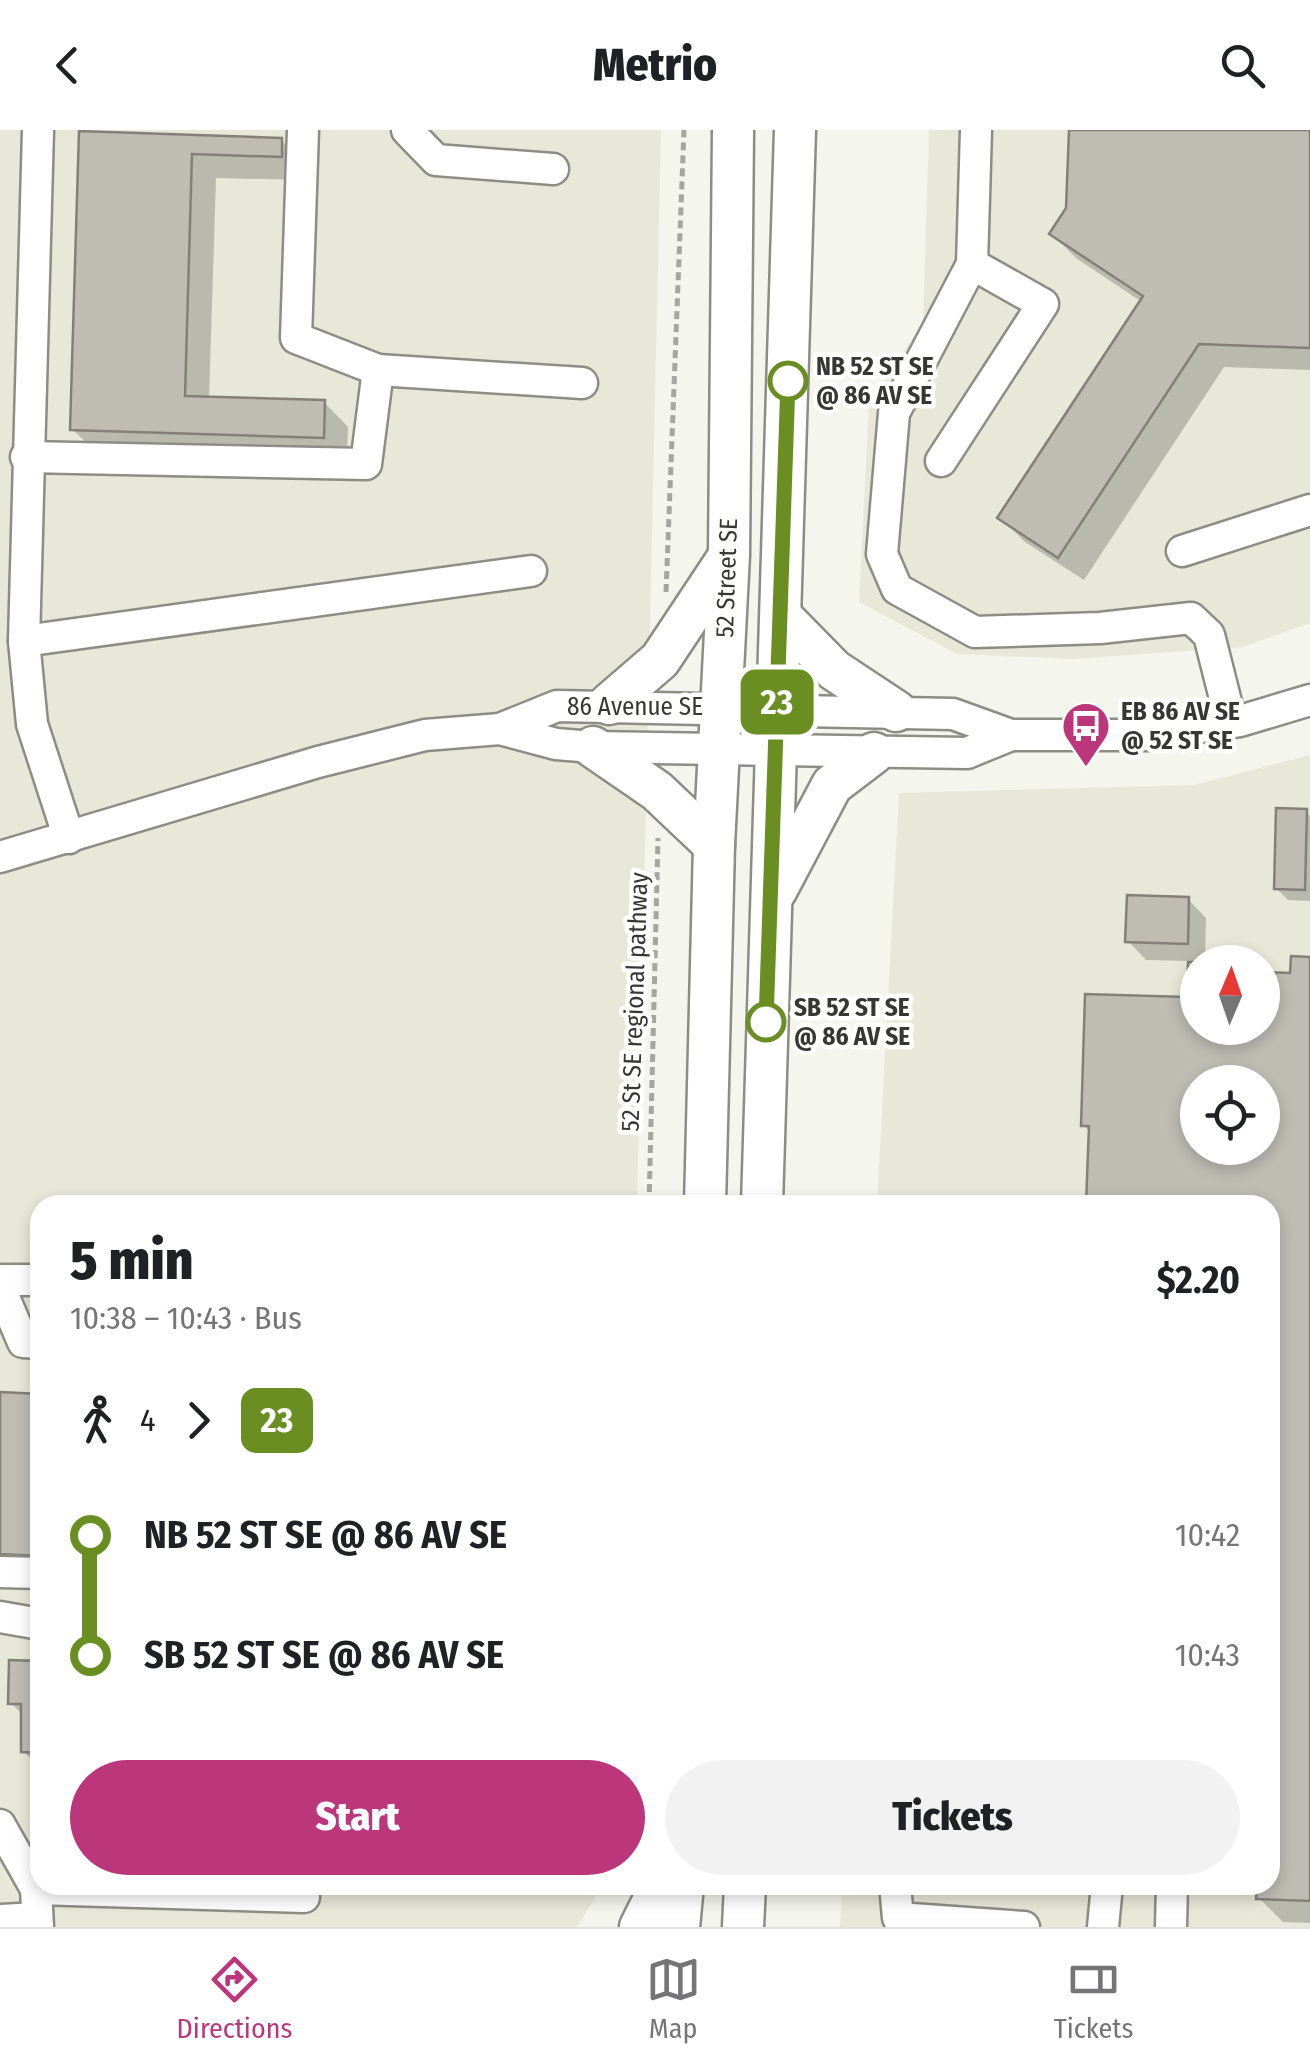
<!DOCTYPE html>
<html lang="en">
<head>
<meta charset="utf-8">
<style>
  :root { --surface:#fff; --page:#f2f2f2; --text:#202124; --muted:#757577; --line:#e0e0e0; --accent:#bb367b }
  body { margin:0; font-family:"Fira Sans Condensed",sans-serif; background:var(--page); color:var(--text); height:100vh; display:flex; flex-direction:column; font-size:38px; white-space:nowrap }
  * { box-sizing:border-box; margin:0 }
  p { font-size:32px; color:var(--muted) }
  .icon { flex:none; width:55px; height:55px; fill:none; stroke:currentColor; stroke-width:2; stroke-linecap:round; stroke-linejoin:round }
  .map { position:relative; flex:1; overflow:hidden }
  .panel { position:absolute; left:30px; top:1065px; width:1250px; height:700px; display:flex; flex-direction:column; background:var(--surface); border-radius:30px; box-shadow:0 5px 15px #0003 }
  .panel>* { flex:none }
  .badge { padding:0 20px; border-radius:15px; font-size:35px; line-height:65px }
  .needle { width:65px; rotate:2deg }
  .buttons { position:absolute; left:1180px; top:815px; display:grid; gap:20px }
  .buttons a { display:grid; place-items:center; width:100px; height:100px; border-radius:50%; background:var(--surface); box-shadow:0 5px 15px #0003; font-size:50px }
  .map>.badge { position:absolute; translate:-50% -50%; box-shadow:0 0 0 5px #fff }
  .legs { display:flex; align-items:center; gap:15px; height:110px; padding:0 40px; font-size:32px }
  .legs p { margin-inline-start:auto }
  .overview { display:flex; align-items:center; justify-content:space-between; height:170px; padding:0 40px }
  h1 { font-size:55px; font-weight:800; line-height:75px }
  .cta { display:flex; gap:20px; margin-top:auto; padding:20px 40px }
  .cta a { flex:1; height:115px; border-radius:60px; background:var(--accent); color:#fff; font-size:40px; font-weight:800; line-height:115px; text-align:center }
  .cta a+a { background:var(--page); color:var(--text) }
  ul { padding:0 40px; list-style:none }
  li { display:flex; align-items:center; gap:35px; height:120px; font-size:38px }
  li i { display:grid; place-items:center; width:15px; height:100%; margin:0 12px; background:currentColor }
  li i::after { content:''; width:25px; height:25px; margin:-12px; border:8px solid; border-radius:50%; background:var(--surface) }
  li p { margin-inline-start:auto }
  li:first-child i { background:linear-gradient(#0000 50%,currentColor 0) }
  li:last-child i { background:linear-gradient(currentColor 50%,#0000 0) }
  header { display:flex; justify-content:space-between; align-items:center; height:130px; padding:0 40px; background:var(--surface); font-size:45px; font-weight:800 }
  .dock { display:flex; justify-content:space-around; align-items:center; height:140px; border-top:2px solid var(--line); background:var(--surface); font-size:28px; color:var(--muted) }
  .dock a { display:grid; justify-items:center; gap:5px }
  .dock .selected { color:var(--accent) }
  .map>svg:first-child { display:block }
  .built { fill:#e8e8d9; fill-rule:evenodd }
  .shadow { fill:#0003; fill-rule:evenodd }
  .building { fill:#bfbcb4; stroke:#848079; stroke-width:2.5; fill-rule:evenodd }
  .lines { fill:none; stroke-linecap:round; stroke-linejoin:round }
  .minor-casing { stroke:#8c8d85; stroke-width:35 }
  .major-casing { stroke:#8c8d85; stroke-width:45 }
  .path { stroke:#a5a69f; stroke-width:5; stroke-dasharray:8 5; stroke-linecap:butt }
  .minor { stroke:#fff; stroke-width:30 }
  .major { stroke:#fff; stroke-width:40 }
  .line-1-casing { stroke:#fff; stroke-width:22 }
  .line-1 { stroke:#6b8e23; stroke-width:15 }
  .stop-1-dot { fill:#fff; stroke:#6b8e23; stroke-width:5 }
  .labels { text-anchor:middle; dominant-baseline:central; stroke-width:9; stroke-linejoin:round; paint-order:stroke }
  .stop-label { font-size:25px; font-weight:bold; fill:#363633; stroke:#fffffe; text-anchor:start }
  .street-label { font-size:25px; fill:#363633; stroke:#fffffe }
  .poi-label { font-size:25px; font-weight:bold; fill:#363633; stroke:#fffffe; text-anchor:start }
</style>
</head>
<body>
<header><svg class="icon" aria-label="back" viewBox="0 0 24 24"><path d="M15 5l-7 7 7 7"/></svg>Metrio<svg class="icon" aria-label="search" viewBox="0 0 24 24"><circle cx="10" cy="10" r="6"/><path d="M15 15l6 6"/></svg></header>
<div class="map">
<svg width="1310" height="1797" viewBox="0 0 1310 1797">
  <rect width="100%" height="100%" fill="#f4f5ec"/>
  <g class="built">
    <polygon points="0,0 661,0 637,1075 40,1075 40,1755 603,1755 577,1797 0,1797"/>
    <polygon points="929,0 1310,0 1310,493 1243,517 1073,529 957,524 859,472 869,273 923,193"/>
    <path d="M1310 625V1797H840L842 1755H1270V1075H877L899 663 1194 655ZM1198 832H1262V898H1198ZM1198 952H1262V1018H1198Z"/>
  </g>
  <g class="shadow">
    <polygon points="1071,0 1310,0 1310,240 1224,237 1084,450 1025,412 1000,387 1142,172 1076,128 1052,104 1068,79"/>
    <polygon points="81,4 281,10 306,35 305,50 216,48 209,269 324,272 348,297 347,331 97,323 72,299"/>
    <polygon points="1306,681 1310,686 1310,771 1288,770 1276,758"/>
    <path d="M1188 769 1206 788 1205 832H1198V898H1262L1293 845 1310 830V1793L1283 1792 1259 1768V1755H1270V1429L1277 1212H1270V1075H1088L1091 1003 1083 995 1189 870 1190 831 1146 830 1128 811ZM1198 952H1262V1018H1198Z"/>
    <polygon points="0,1265 40,1266 40,1448 0,1446"/>
    <polygon points="40,1533 40,1638 23,1621 24,1586 11,1573"/>
  </g>
  <g class="building">
    <polygon points="1069,0 1310,0 1310,218 1199,214 1058,428 997,388 1143,166 1049,104 1066,78"/>
    <polygon points="79,1 282,8 282,27 192,24 185,266 325,270 324,308 70,300"/>
    <polygon points="1276,678 1307,679 1305,760 1274,759"/>
    <polygon points="1127,765 1189,767 1188,814 1125,812"/>
    <path d="M1291 826 1310 827V1771L1256 1769 1257 1755H1270V1355L1276 1190 1270 1189V1075H1086L1089 996H1081L1085 864 1187 867 1188 832H1210H1198V898H1262V842L1290 843ZM1198 952H1262V1018H1198Z"/>
    <polygon points="0,1262 40,1264 40,1426 0,1424"/>
    <polygon points="9,1530 40,1531 40,1623 21,1622 21,1574 8,1574"/>
  </g>
  <g class="lines">
    <g class="minor-casing">
      <g id="minor">
        <polyline points="38,0 24,511 32,594 69,708"/>
        <polyline points="407,0 436,30 553,39"/>
        <polyline points="976,0 972,134 894,283 882,424 897,459 975,502 1100,498 1191,488 1209,505 1231,592"/>
        <polyline points="378,240 582,253"/>
        <polyline points="26,327 366,334 378,240 296,208 303,0"/>
        <polyline points="941,331 1043,174 972,134"/>
        <polyline points="1182,421 1310,380"/>
        <polyline points="24,511 531,441"/>
        <polyline points="500,599 556,614 593,617 967,623 1011,605"/>
        <polyline points="0,727 318,632 425,605 500,599 557,576 953,584 1011,605 1151,605 1240,591 1310,570"/>
        <polyline points="0,1150 40,1150"/>
        <polyline points="0,1158 23,1212 40,1213"/>
        <polyline points="0,1442 40,1443"/>
        <polyline points="0,1487 40,1494"/>
        <polyline points="0,1695 36,1759 304,1767"/>
        <polyline points="895,1755 898,1788 1024,1797"/>
        <polyline points="36,1759 38,1797"/>
        <polyline points="0,1790 37,1788"/>
        <polyline points="1103,1797 1107,1755"/>
        <polyline points="1171,1797 1172,1755"/>
      </g>
    </g>
    <g class="major-casing">
      <g id="major">
        <polyline points="781,486 834,540 896,581"/>
        <polyline points="609,574 660,530 727,429"/>
        <polyline points="593,617 657,661 714,715"/>
        <polyline points="776,761 832,655 874,623"/>
        <polyline points="705,1075 714,715 729,425 733,0"/>
        <polyline points="762,1075 795,0"/>
        <polyline points="640,1797 661,1755"/>
        <polyline points="679,1797 683,1755"/>
        <polyline points="743,1797 745,1755"/>
      </g>
    </g>
    <g class="path">
      <polyline points="666,462 684,0"/>
      <polyline points="649,1075 658,708"/>
    </g>
    <use href="#minor" class="minor"/>
    <use href="#major" class="major"/>
  </g>
  <g class="lines">
    <g class="line-1-casing">
      <polyline id="line-1" points="766,892 788,251"/>
    </g>
    <use href="#line-1" class="line-1"/>
  </g>
  <defs>
    <g id="bus-pin" transform="scale(2.5)"><path d="M0 17L-7.5 6A9.5 9.5 0 1 1 7.5 6Z" fill="#bb367b" stroke="#fffffe"/><path d="M-5-6H5V4H4V6H2V4H-2V6H-4V4H-5ZM-3.5-4V0h7V-4ZM-3.5 1.2v1.5H-2V1.2ZM2 1.2v1.5H3.5V1.2Z" fill="#fff"/></g>
  </defs>
  <g fill-rule="evenodd">
    <use href="#bus-pin" x="1086" y="596"/>
  </g>
  <g class="stop-1-dot">
    <circle cx="788" cy="251" r="18"/>
    <circle cx="766" cy="892" r="18"/>
  </g>
  <g class="labels">
    <g class="stop-label">
      <text x="816" y="237">NB 52 ST SE<tspan x="816" dy="29">@ 86 AV SE</tspan></text>
      <text x="794" y="878">SB 52 ST SE<tspan x="794" dy="29">@ 86 AV SE</tspan></text>
    </g>
    <g class="street-label">
      <text transform="translate(727 448) rotate(-88)">52 Street SE</text>
      <text x="635" y="577">86 Avenue SE</text>
      <text transform="translate(635 872) rotate(-88)">52 St SE regional pathway</text>
    </g>
    <g class="poi-label">
      <text x="1121" y="582">EB 86 AV SE<tspan x="1121" dy="29">@ 52 ST SE</tspan></text>
    </g>
  </g>
</svg>
<div class="buttons">
<a><svg class="needle" viewBox="-14 -14 28 28"><path d="M0-13l5 13h-10z" fill="#e53935"/><path d="M0 13l5-13h-10z" fill="#757577"/></svg></a>
<a><svg class="icon" aria-label="locate" viewBox="0 0 24 24"><circle cx="12" cy="12" r="6"/><path d="M12 2v4M12 18v4M2 12h4M18 12h4"/></svg></a>
</div>
<b class="badge" style="left:777px;top:572px;background:#6b8e23;color:#fff">23</b>
<section class="panel">
<div class="overview"><div><h1>5 min</h1><p>10:38 – 10:43 · Bus</p></div><b>$2.20</b></div>
<div class="legs"><svg class="icon" aria-label="walk" viewBox="0 0 24 24"><circle cx="13" cy="4" r="2"/><path d="M13 8l-2 6 4 7M11 14l-3 7M7 12l3-4h3l4 4"/></svg>4<svg class="icon" aria-label="forward" viewBox="0 0 24 24"><path d="M9 5l7 7-7 7"/></svg><b class="badge" style="background:#6b8e23;color:#fff">23</b></div>
<ul>
<li><i style="color:#6b8e23"></i><b>NB 52 ST SE @ 86 AV SE</b><p>10:42</p></li>
<li><i style="color:#6b8e23"></i><b>SB 52 ST SE @ 86 AV SE</b><p>10:43</p></li>
</ul>
<div class="cta"><a>Start</a><a>Tickets</a></div>
</section>
</div>
<nav class="dock">
<a class="selected"><svg class="icon" aria-label="directions" viewBox="0 0 24 24"><path d="M12 3l9 9-9 9-9-9zM9 14v-3h6M13 9l2 2-2 2"/></svg>Directions</a>
<a><svg class="icon" aria-label="map" viewBox="0 0 24 24"><path d="M3 6l6-2 6 2 6-2v14l-6 2-6-2-6 2zM9 4v14M15 6v14"/></svg>Map</a>
<a><svg class="icon" aria-label="tickets" viewBox="0 0 24 24"><path d="M3 7h18v10H3zM15 7v10"/></svg>Tickets</a>
</nav>
</body>
</html>
